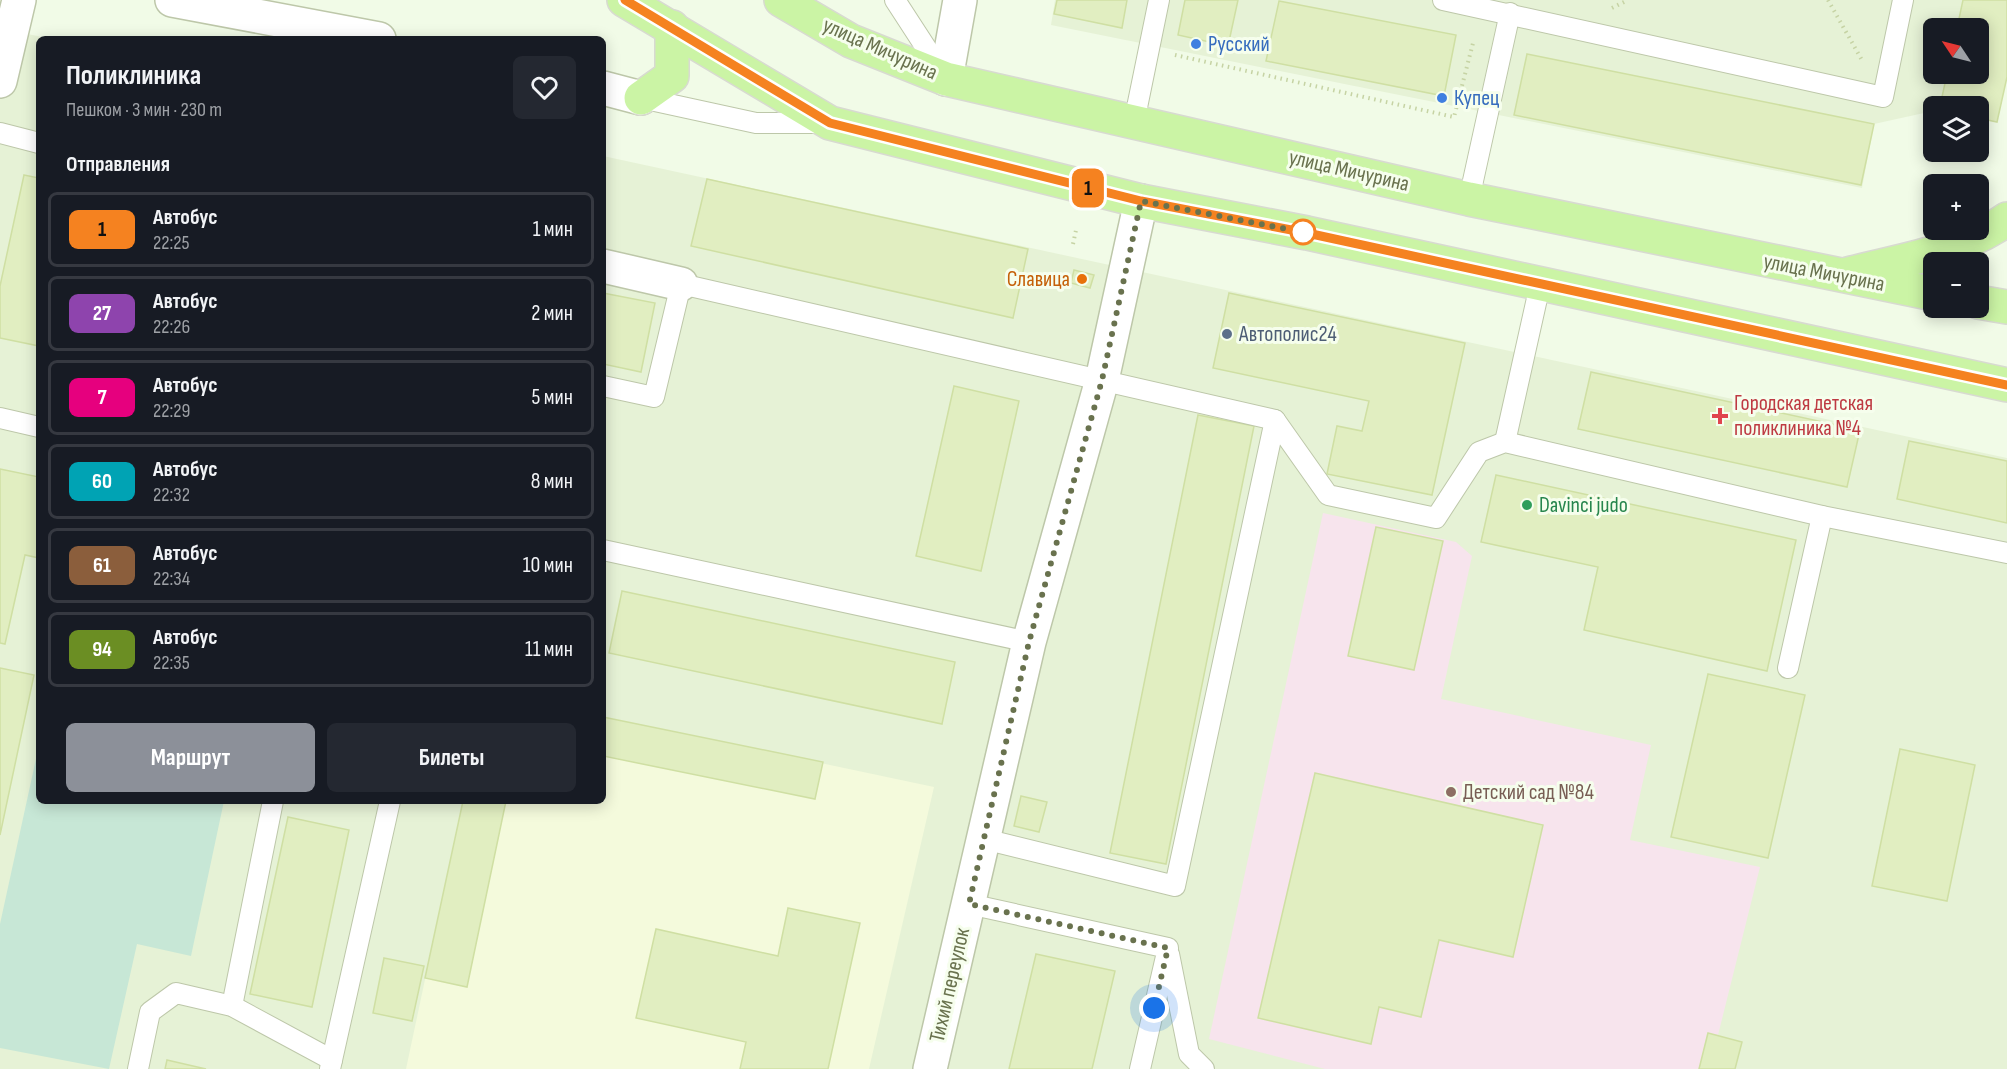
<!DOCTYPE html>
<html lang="ru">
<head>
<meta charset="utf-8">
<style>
  :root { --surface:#171b24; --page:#242831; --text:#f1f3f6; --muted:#9ea1a6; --line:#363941; --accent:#8c9099 }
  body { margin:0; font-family:"Sofia Sans Condensed",sans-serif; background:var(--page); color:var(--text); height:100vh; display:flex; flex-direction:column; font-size:22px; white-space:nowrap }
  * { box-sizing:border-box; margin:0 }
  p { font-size:20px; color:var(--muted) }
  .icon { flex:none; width:33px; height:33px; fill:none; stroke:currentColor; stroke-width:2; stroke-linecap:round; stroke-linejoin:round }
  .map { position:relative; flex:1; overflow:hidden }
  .side { position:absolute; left:36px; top:36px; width:570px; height:768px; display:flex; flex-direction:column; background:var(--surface); border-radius:9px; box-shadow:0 3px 15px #0003 }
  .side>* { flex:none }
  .badge { padding:0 12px; border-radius:9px; font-size:21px; line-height:39px }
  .needle { width:39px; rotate:305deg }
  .buttons { position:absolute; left:1923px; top:18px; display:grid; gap:12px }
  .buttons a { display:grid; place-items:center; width:66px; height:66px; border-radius:9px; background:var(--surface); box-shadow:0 3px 15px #0003; font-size:30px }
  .you { position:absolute; width:30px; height:30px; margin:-15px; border:4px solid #fff; border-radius:50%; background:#1a73e8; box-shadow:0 0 0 9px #1a73e833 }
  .map>.badge { position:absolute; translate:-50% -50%; box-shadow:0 0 0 3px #fff }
  h2 { padding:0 30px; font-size:22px; line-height:54px }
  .round { display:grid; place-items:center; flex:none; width:63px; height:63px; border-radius:9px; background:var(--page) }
  .head { display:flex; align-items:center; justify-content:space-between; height:102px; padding:0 30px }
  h1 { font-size:28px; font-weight:700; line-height:45px }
  .cta { display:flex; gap:12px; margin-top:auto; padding:12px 30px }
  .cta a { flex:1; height:69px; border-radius:9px; background:var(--accent); color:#fff; font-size:24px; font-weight:700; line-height:69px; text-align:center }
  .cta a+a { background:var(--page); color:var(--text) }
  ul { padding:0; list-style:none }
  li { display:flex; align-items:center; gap:18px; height:75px; margin:0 12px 9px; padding:0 18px; border:3px solid var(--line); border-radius:9px }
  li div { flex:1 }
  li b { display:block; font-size:22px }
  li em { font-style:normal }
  li .badge { min-width:66px; font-weight:700; text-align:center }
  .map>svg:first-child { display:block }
  .residential { fill:#e6f2d6; fill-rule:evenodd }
  .commercial { fill:#f4fadc }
  .education { fill:#f7e4ed }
  .green { fill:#c7e7d6 }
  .building { fill:#e1eec1; stroke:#cfdfa3; stroke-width:1.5 }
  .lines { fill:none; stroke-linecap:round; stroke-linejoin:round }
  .service-casing { stroke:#bdc7a9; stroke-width:22 }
  .minor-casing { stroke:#bdc7a9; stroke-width:36 }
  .primary-casing { stroke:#d8dad1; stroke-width:36 }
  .path { stroke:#c6d3a4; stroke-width:4; stroke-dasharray:1.5 4.5; stroke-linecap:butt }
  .service { stroke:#fff; stroke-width:20 }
  .minor { stroke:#fff; stroke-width:33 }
  .primary { stroke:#cbf4a5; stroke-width:33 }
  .line-casing { stroke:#fff; stroke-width:14 }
  .line { stroke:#f58220; stroke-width:9 }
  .walk { stroke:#69724e; stroke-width:6; stroke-dasharray:0 10.8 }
  .shop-dot { fill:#3f7fe0; stroke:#f6feed; stroke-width:2 }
  .stop-dot { fill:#fff; stroke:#f58220; stroke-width:3 }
  .food-dot { fill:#e8710a; stroke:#f6feed; stroke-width:2 }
  .service-dot { fill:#5c6f8a; stroke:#f6feed; stroke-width:2 }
  .health-dot { fill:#e0444e; stroke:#f6feed; stroke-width:2 }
  .leisure-dot { fill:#2e9e5b; stroke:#f6feed; stroke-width:2 }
  .education-dot { fill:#8d6e63; stroke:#f6feed; stroke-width:2 }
  .labels { text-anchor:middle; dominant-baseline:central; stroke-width:6; stroke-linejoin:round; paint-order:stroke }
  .shop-label { font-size:22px; fill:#366cbe; stroke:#f6feed; text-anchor:start }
  .street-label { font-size:22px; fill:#69724e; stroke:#f6feed }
  .food-label { font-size:22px; fill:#c56008; stroke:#f6feed; text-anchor:end }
  .service-label { font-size:22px; fill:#4e5e75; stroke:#f6feed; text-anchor:start }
  .health-label { font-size:22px; fill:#be3a42; stroke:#f6feed; text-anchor:start }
  .leisure-label { font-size:22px; fill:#27864d; stroke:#f6feed; text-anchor:start }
  .education-label { font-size:22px; fill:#785e54; stroke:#f6feed; text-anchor:start }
</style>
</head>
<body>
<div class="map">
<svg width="2007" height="1069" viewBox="0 0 2007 1069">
  <rect width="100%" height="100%" fill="#f1fbe7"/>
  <g class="residential">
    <path d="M1055 0H2007V77L1997 122 1979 118 1978 106H1934L1933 111 1874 124 1862 188 1051 25ZM1934 28H1978V74H1934Z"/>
    <polygon points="0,29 54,39 39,39 39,801 603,801 603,156 2007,458 2007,1069 0,1069"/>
  </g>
  <polygon class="commercial" points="603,717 934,787 869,1069 406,1069 463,801 603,801"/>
  <polygon class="education" points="1323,513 1456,542 1472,556 1441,699 1651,745 1630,840 1760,867 1718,1035 1707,1033 1699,1069 1325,1069 1209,1039"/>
  <polygon class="green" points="39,745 39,801 224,801 191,956 137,944 109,1069 0,1048 0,924"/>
  <g class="building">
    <polygon points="1057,0 1127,0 1122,28 1054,14"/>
    <polygon points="1185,0 1238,0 1228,46 1178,35"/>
    <polygon points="1963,0 2007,0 2007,77 1997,122 1978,118 1978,106 1940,106 1947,74 1978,74 1978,28 1957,28"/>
    <polygon points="1279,1 1456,35 1444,96 1266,61"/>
    <polygon points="1527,54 1874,124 1861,185 1514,115"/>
    <polygon points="24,175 39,178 39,346 0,338 0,286"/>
    <polygon points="707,179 1028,249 1013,318 691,246"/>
    <polygon points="1074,270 1094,275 1090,288 1071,283"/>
    <polygon points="603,293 655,303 641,372 603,364"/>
    <polygon points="1229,293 1465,343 1432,495 1327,474 1337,426 1362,431 1369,401 1213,368"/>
    <polygon points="1591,372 1860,430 1847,487 1578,429"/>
    <polygon points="954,386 1019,401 981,571 916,556"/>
    <polygon points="1198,415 1254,426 1166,864 1110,853"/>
    <polygon points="1909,441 2007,461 2007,523 1897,499"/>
    <polygon points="0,469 39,477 39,558 25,555 5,644 0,643"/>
    <polygon points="1496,475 1796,540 1767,671 1584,630 1598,567 1481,542"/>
    <polygon points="1376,527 1443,541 1414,670 1348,656"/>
    <polygon points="622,591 955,662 942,724 609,653"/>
    <polygon points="0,668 34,675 0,835"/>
    <polygon points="1708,674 1805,695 1768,858 1671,837"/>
    <polygon points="603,717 823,762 815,799 603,756"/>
    <polygon points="1900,749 1975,765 1947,901 1872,886"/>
    <polygon points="1315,773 1543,825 1513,957 1439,940 1421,1017 1379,1007 1371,1044 1258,1018"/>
    <polygon points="1021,796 1047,802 1039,832 1014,826"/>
    <polygon points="463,801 506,801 467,987 425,978"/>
    <polygon points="288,817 349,830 312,1007 250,994"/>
    <polygon points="788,908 860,923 828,1069 740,1069 746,1042 636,1018 656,929 778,956"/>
    <polygon points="1036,954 1115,971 1092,1069 1009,1069"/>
    <polygon points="384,958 424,966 412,1021 373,1013"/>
    <polygon points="1708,1033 1742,1042 1735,1069 1699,1069"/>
    <polygon points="167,1060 206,1069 165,1069"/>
  </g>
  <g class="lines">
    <g class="service-casing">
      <g id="service">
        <polyline points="895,0 945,77"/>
        <polyline points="1443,0 1883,97 1903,0"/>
        <polyline points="641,98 756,123 825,123"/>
        <polyline points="1134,122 1159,0"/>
        <polyline points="0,133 39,143"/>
        <polyline points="1469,199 1510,13"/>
        <polyline points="603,386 654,397 681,284 1275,420 1328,495 1436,518 1479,452 1505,442 1822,516 2007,553"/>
        <polyline points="0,418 39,427"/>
        <polyline points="1505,442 1540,285"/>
        <polyline points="603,550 1029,642"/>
        <polyline points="1788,668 1822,516"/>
        <polyline points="984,839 1175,886 1275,420"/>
        <polyline points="969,904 1168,948 1140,1069"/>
        <polyline points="1169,954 1189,1054 1204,1069"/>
        <polyline points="232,1006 273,801"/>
        <polyline points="138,1069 150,1012 176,993 232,1006 332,1060"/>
        <polyline points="330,1069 390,801"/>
      </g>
    </g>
    <g class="minor-casing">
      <g id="minor">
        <polyline points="172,0 379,39"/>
        <polyline points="946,79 960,0"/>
        <polyline points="0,81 19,0"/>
        <polyline points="603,88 641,98"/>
        <polyline points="603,266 681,284"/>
        <polyline points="930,1069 1029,642 1102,380 1141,201"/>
      </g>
    </g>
    <g class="primary-casing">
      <g id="primary">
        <polyline points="624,0 830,123 1141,201 1307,233 2007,385"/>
        <polyline points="781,0 851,41 946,79 1469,199 1934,294"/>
        <polyline points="641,98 672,76 672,27"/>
        <path d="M1848 274C1902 260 1962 252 2007 219"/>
        <polyline points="1978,302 2007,307"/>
      </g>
    </g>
    <g class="path">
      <polyline points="1828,0 1863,62"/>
      <polyline points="1612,8 1628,0"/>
      <polyline points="1175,55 1454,117 1473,43"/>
      <polyline points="1073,244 1076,230"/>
    </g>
    <use href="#service" class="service"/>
    <use href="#minor" class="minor"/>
    <use href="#primary" class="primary"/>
  </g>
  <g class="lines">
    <g class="line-casing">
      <polyline id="line" points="625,0 830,123 1141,201 1307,233 2007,385"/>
    </g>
    <use href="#line" class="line"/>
    <polyline class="walk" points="1154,1008 1168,948 969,904 1029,642 1102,380 1141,201 1307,233 1303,232"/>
  </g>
  <g class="shop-dot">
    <circle cx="1196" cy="44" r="6"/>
    <circle cx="1442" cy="98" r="6"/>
  </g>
  <circle class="stop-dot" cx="1303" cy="232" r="12"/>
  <circle class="food-dot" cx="1082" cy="279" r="6"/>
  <circle class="service-dot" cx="1227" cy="334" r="6"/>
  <path class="health-dot" d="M1717 407h6v6h6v6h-6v6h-6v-6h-6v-6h6z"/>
  <circle class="leisure-dot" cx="1527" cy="505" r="6"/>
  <circle class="education-dot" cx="1451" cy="792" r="6"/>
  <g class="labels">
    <g class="shop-label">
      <text x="1208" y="44">Русский</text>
      <text x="1454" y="98">Купец</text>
    </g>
    <g class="street-label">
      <text transform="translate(880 49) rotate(24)">улица Мичурина</text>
      <text transform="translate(1349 171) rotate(13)">улица Мичурина</text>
      <text transform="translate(1824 273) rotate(11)">улица Мичурина</text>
      <text transform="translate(950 985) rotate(-77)">Тихий переулок</text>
    </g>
    <g class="food-label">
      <text x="1070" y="279">Славица</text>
    </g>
    <g class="service-label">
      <text x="1239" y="334">Автополис24</text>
    </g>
    <g class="health-label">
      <text x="1734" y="403">Городская детская<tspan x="1734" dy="25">поликлиника №4</tspan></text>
    </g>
    <g class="leisure-label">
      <text x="1539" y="505">Davinci judo</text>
    </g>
    <g class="education-label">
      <text x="1463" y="792">Детский сад №84</text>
    </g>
  </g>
</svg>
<div class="buttons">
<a><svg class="needle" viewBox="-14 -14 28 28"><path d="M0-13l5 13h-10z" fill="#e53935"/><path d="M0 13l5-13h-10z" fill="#9ea1a6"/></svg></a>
<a><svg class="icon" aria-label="layers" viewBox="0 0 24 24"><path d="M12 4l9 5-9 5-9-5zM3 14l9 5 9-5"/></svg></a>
<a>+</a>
<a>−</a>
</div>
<div class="you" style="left:1154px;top:1008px"></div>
<b class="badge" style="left:1088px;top:188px;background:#f58220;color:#111">1</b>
<section class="side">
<div class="head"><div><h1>Поликлиника</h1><p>Пешком · 3 мин · 230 m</p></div><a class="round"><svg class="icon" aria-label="heart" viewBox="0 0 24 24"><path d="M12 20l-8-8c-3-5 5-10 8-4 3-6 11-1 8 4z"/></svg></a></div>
<h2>Отправления</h2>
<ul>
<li><span class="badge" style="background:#f58220;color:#111">1</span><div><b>Автобус</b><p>22:25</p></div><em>1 мин</em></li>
<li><span class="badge" style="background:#8e44ad;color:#fff">27</span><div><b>Автобус</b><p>22:26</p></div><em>2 мин</em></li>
<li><span class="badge" style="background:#e6007e;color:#fff">7</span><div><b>Автобус</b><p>22:29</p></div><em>5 мин</em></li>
<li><span class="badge" style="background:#00a3b4;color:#fff">60</span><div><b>Автобус</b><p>22:32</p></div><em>8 мин</em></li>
<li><span class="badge" style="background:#8b5e3c;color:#fff">61</span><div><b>Автобус</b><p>22:34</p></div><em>10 мин</em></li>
<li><span class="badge" style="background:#6b8e23;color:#fff">94</span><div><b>Автобус</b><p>22:35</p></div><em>11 мин</em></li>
</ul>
<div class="cta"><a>Маршрут</a><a>Билеты</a></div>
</section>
</div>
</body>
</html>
